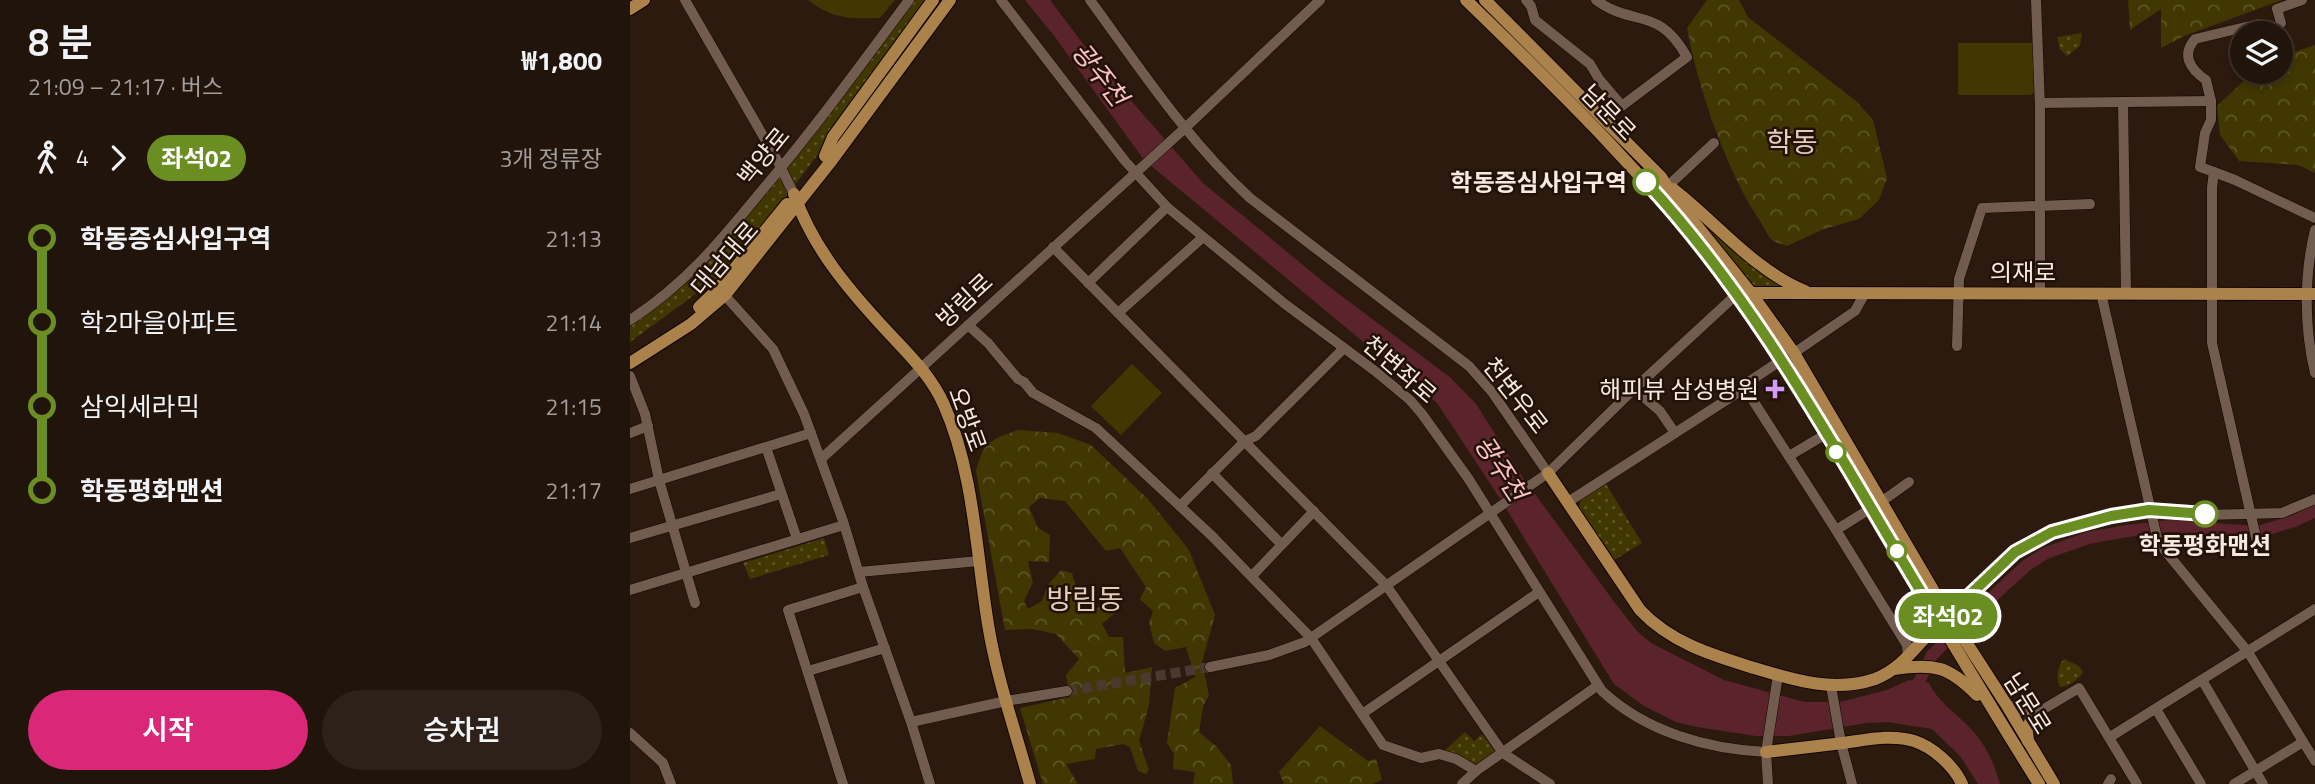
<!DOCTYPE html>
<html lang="ko">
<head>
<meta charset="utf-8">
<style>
  :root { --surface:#21140b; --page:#2d2119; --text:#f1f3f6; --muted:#a29e9d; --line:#3e332c; --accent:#db2777 }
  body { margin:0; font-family:"Titillium Web","Noto Sans KR",sans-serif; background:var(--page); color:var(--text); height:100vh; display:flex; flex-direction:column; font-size:26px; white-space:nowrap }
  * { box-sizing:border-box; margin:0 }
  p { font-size:23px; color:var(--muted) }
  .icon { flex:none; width:38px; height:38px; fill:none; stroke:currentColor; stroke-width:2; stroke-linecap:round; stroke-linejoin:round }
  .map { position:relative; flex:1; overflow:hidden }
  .side { display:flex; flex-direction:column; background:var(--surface); width:630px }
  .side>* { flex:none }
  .badge { padding:0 14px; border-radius:23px; font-size:24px; line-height:46px }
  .tools { position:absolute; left:1600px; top:21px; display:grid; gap:14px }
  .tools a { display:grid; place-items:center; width:63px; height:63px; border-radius:50%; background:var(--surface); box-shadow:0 4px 10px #0003,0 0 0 2px var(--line); font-size:35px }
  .map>.badge { position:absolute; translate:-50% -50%; box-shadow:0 0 0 4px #fff }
  .legs { display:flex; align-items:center; gap:10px; height:77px; padding:0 28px; font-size:23px }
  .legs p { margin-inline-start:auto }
  .summary { display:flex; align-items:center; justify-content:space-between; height:119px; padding:0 28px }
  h1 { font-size:38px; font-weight:600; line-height:52px }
  .cta { display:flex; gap:14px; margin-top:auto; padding:14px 28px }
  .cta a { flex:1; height:80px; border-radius:42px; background:var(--accent); color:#fff; font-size:28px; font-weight:600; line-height:80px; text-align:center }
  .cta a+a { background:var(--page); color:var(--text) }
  ul { padding:0 28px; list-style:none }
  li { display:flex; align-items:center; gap:24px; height:84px; font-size:26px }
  li i { display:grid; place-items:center; width:10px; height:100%; margin:0 9px; background:currentColor }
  li i::after { content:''; width:18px; height:18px; margin:-9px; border:5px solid; border-radius:50%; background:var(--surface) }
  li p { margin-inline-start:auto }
  li:first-child i { background:linear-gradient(#0000 50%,currentColor 0) }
  li:last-child i { background:linear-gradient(currentColor 50%,#0000 0) }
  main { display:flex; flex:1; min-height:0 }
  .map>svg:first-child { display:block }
  .grass { fill:#413703 }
  .forest { fill:url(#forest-crowns) }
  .park { fill:url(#park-dots) }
  .water { fill:#5b232b }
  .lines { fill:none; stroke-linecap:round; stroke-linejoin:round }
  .river { stroke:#5b232b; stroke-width:12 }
  .minor-tunnel { stroke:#4a392e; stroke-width:10; stroke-dasharray:10 5; stroke-linecap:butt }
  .minor-casing { stroke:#130500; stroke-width:11 }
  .major-casing { stroke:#130500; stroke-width:14 }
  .minor { stroke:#715c4f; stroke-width:10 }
  .major { stroke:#ab824c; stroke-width:12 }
  .line-1-casing { stroke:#fff; stroke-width:16 }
  .line-1 { stroke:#6b8e23; stroke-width:10 }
  .stop-1-dot { fill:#fff; stroke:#6b8e23; stroke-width:3.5 }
  .poi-dot { fill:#d49cfb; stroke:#221106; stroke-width:2.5 }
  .labels { text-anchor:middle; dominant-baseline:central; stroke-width:5; stroke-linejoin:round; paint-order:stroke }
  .street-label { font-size:24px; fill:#f6e9e1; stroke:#221106 }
  .stop-label { font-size:24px; font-weight:bold; fill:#f6e9e1; stroke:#221106; text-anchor:end }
  .poi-label { font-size:24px; fill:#f6e9e1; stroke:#221106; text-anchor:end }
  .water-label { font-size:26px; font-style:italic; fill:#fbc1c5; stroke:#221106 }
  .quarter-label { font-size:28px; fill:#e4ccbc; stroke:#221106 }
</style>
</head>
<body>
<main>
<section class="side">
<div class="summary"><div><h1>8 분</h1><p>21:09 – 21:17 · 버스</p></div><b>₩1,800</b></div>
<div class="legs"><svg class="icon" aria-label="walk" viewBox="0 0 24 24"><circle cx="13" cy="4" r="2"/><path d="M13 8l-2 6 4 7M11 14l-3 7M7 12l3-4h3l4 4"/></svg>4<svg class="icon" aria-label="forward" viewBox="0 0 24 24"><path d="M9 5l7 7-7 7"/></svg><b class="badge" style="background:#6b8e23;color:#fff">좌석02</b><p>3개 정류장</p></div>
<ul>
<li><i style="color:#6b8e23"></i><b>학동증심사입구역</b><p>21:13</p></li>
<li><i style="color:#6b8e23"></i><span>학2마을아파트</span><p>21:14</p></li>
<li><i style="color:#6b8e23"></i><span>삼익세라믹</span><p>21:15</p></li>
<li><i style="color:#6b8e23"></i><b>학동평화맨션</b><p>21:17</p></li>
</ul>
<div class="cta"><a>시작</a><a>승차권</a></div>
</section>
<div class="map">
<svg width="1685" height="784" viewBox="0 0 1685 784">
  <defs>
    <pattern id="forest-crowns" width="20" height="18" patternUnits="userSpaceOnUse" patternTransform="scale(1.75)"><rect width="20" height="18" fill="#413703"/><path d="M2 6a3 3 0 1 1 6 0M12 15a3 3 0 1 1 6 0" fill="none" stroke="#5d5427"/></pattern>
    <pattern id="park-dots" width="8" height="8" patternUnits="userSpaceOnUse" patternTransform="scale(1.75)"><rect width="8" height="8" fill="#413703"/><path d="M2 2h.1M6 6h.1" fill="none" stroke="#5d5427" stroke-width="1.8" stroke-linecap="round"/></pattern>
  </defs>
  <rect width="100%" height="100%" fill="#2c1a0f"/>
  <g class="grass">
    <path d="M178 0H265L250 18C220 19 202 19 178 0Z"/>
    <polygon points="1328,43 1405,43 1405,91 1401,95 1328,95"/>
    <polygon points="502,364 532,393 491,435 461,406"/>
  </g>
  <g class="forest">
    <path d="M1077 0H1109L1118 17 1226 101 1243 120 1257 178 1249 200 1229 219 1194 229 1157 246C1153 244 1146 243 1142 240 1137 235 1134 227 1130 221 1097 173 1067 85 1057 28Z"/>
    <polygon points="1498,0 1652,0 1554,36 1531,48 1531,9 1500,30"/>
    <polygon points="1685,45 1685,173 1668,165 1609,161 1590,135 1587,106 1623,72 1650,72 1650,57"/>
    <path d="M388 430 428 433 461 445 518 499 559 550 585 615 572 662 579 695 573 707 569 732 587 747 601 765 603 784H563L565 772 543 769 544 754 537 743 545 688 565 677 556 647 535 651 524 643 519 623 523 611 510 599 516 587 490 548 476 551 435 501 410 498 399 507 408 528 420 535 419 562 398 561 403 582 394 601 398 609 412 601 418 585 431 570 442 573 448 595 462 612 479 600 491 608 472 624 479 637H493L495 673 522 667 519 705 509 741 519 770 516 774 508 771 500 747 493 744 466 749 465 759 436 764 448 784H413L390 708 440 697 436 675 449 659 426 634 402 629 375 630 346 471C354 441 360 440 388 430Z"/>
    <polygon points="690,726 738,761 746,759 752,780 742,784 654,784 649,772"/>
  </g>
  <g class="park">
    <polygon points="279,0 299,0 241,83 159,193 97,271 0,342 0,324 56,283 78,262"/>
    <polygon points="1452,33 1450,46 1437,56 1430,49 1427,37"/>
    <polygon points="1072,222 1169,292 1120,287"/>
    <polygon points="976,484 1012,543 984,560 949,507 951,499"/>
    <polygon points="194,538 199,555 120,579 113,563"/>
    <path d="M1434 659 1449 666 1453 672C1450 679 1437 687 1430 687 1425 679 1428 665 1434 659Z"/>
    <polygon points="835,732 844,741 852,734 864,749 865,754 848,767 829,755 814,751"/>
  </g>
  <path class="water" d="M395 0H420L463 57 573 183 701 288 821 378 846 404 894 479 985 603 1007 631 1021 643 1094 680 1175 702H1210L1257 690 1279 680 1299 683C1309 703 1324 711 1339 727 1355 742 1364 763 1370 784H1348L1330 756 1302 729 1258 722 1237 723 1159 736H1126L1067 727 1046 722 1014 706 984 684 869 497 807 403 514 160 425 37Z"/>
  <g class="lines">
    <polyline class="river" points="1280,694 1285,690 1302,655 1376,584 1397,565 1416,553 1458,538 1497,531 1540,526 1628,532 1664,521 1685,511"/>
    <polyline class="minor-tunnel" points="437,691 580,667"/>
    <g class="minor-casing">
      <g id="minor">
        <polyline points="55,0 147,160 164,194"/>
        <path d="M371 0 495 161 537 207 655 304 745 371 780 400 792 414 838 478 972 691C1016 732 1077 749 1136 752"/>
        <path d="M460 0C510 68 557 140 620 198L839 366 862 392 918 473"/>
        <polyline points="896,0 901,6 905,20 960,64 969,79 992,106"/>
        <path d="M966 0C1004 28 1028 5 1057 57L973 120"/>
        <polyline points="1406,0 1410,107 1410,293"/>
        <polyline points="1651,23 1647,9 1672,0"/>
        <polyline points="1493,102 1496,293"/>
        <polyline points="1410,103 1581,101"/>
        <polyline points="1584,172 1605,180 1685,218"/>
        <polyline points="1039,185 1084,143"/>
        <path d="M1685 230C1674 275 1674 327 1685 373"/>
        <polyline points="423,247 756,585 873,753 920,784"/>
        <polyline points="458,283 537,207"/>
        <polyline points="90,290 143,349 174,414 213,521 233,587 281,722 300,784"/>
        <polyline points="1471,293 1528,542 1618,652 1685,761"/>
        <polyline points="488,313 572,238"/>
        <path d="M0 320C54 285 89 243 129 194 182 132 230 66 279 0"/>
        <polyline points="338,325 358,343 388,379 394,382 403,393 466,428 582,536 681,638 753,745 791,758 809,754 826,759 846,771"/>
        <polyline points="1327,346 1329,279 1352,208 1460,204"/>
        <polyline points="1164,353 1225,311 1235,293"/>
        <polyline points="0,376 15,414 29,480 65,603"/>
        <polyline points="1115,388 1206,530 1251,502 1279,482"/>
        <polyline points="1004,389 1030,411 1045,433"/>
        <polyline points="0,433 18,426"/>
        <polyline points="136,447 167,539"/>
        <polyline points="1159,456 1196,434"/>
        <polyline points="191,459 555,128 690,0"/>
        <polyline points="582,473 651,544"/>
        <polyline points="0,489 181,433"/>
        <polyline points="938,502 1115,388 1120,381 1150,361"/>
        <polyline points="550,506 615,441 626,436 714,348"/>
        <polyline points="1206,530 1277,645 1278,656"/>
        <polyline points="0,538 151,494"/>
        <path d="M1627 542 1582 343V187L1584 172 1570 167 1575 133 1581 120V101L1576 80C1560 69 1551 55 1565 39L1628 24"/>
        <polyline points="229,572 349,561"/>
        <polyline points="622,576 684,511"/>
        <polyline points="0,590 214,525"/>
        <polyline points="1318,615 1385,552 1436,526 1519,510 1575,515 1652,513 1685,499"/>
        <polyline points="580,667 639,655 675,642 918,473 1004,389 1107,294"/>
        <polyline points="178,671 255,648"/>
        <polyline points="1572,680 1633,784"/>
        <polyline points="1201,686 1211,743 1222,784"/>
        <polyline points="1376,704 1402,716 1449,688 1507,784"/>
        <polyline points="1526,709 1571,784"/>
        <polyline points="732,714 909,592"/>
        <polyline points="281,722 376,701 437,691"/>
        <polyline points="0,733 33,763 41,784"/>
        <polyline points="1480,737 1685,609"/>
        <polyline points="213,784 158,610 233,587"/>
        <polyline points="832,784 846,771 967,686"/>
        <polyline points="1138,784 1136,752 1148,675"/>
        <polyline points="1478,784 1481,779"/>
        <polyline points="1604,784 1673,742"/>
      </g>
    </g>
    <g class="major-casing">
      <g id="major">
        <path d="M836 0C932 93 1026 185 1106 292 1140 337 1167 388 1196 435 1268 551 1337 669 1409 784"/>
        <polyline points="855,0 1031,177 1042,195 1121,293 1164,353 1309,600 1376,704 1424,784"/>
        <polyline points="0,9 14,0"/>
        <polyline points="195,156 203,137 303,0"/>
        <path d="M1043 189C1087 223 1122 269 1175 291"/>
        <path d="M164 194C183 248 218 289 256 330 278 354 301 375 314 405 345 475 346 556 359 630 368 682 386 733 400 784"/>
        <polyline points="1115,293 1685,294"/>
        <polyline points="69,307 88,289 157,204"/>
        <polyline points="0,363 61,324 95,295 202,160 320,0"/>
        <path d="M918 473 1010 610C1041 643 1082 655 1124 668 1164 680 1204 693 1245 679 1275 668 1291 638 1314 619"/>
        <path d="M1264 669C1303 663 1319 666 1347 695"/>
        <polyline points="1398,741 1397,732 1402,716"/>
        <path d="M1136 752C1162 749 1188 746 1213 743 1236 740 1262 734 1284 741 1303 747 1324 766 1332 784"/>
      </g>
    </g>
    <use href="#minor" class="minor"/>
    <use href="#major" class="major"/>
  </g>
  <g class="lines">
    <g class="line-1-casing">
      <path id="line-1" d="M1016 182C1136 311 1218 474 1310 623L1385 552 1422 532 1481 516 1519 510 1575 514"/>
    </g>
    <use href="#line-1" class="line-1"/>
  </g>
  <g class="stop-1-dot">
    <circle cx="1016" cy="182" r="12"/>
    <circle cx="1206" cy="452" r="9"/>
    <circle cx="1575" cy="514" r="12"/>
    <circle cx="1267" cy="551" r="9"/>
  </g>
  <path class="poi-dot" d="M1141.5 378.5h7v7h7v7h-7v7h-7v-7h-7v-7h7z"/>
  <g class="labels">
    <g class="street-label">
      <text transform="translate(979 112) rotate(46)">남문로</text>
      <text transform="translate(133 156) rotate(-51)">백양로</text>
      <text transform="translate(94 258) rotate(-49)">대남대로</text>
      <text x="1393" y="272">의재로</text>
      <text transform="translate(334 300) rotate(-43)">방림로</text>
      <text transform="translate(770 369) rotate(41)">천변좌로</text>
      <text transform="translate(886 395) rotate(52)">천변우로</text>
      <text transform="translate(338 419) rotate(70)">오방로</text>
      <text transform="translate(1398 703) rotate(58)">남문로</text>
    </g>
    <g class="stop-label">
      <text x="997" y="182">학동증심사입구역</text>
      <text x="1575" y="545" text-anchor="middle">학동평화맨션</text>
    </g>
    <g class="poi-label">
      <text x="1129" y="389">해피뷰 삼성병원</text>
    </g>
    <g class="water-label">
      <text transform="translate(470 74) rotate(52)">광주천</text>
      <text transform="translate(871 468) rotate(57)">광주천</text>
    </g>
    <g class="quarter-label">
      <text x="1162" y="141">학동</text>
      <text x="455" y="598">방림동</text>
    </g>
  </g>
</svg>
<div class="tools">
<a><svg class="icon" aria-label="layers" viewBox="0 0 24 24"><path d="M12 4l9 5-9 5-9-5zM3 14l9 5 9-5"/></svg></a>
</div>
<b class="badge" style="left:1318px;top:616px;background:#6b8e23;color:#fff">좌석02</b>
</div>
</main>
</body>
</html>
